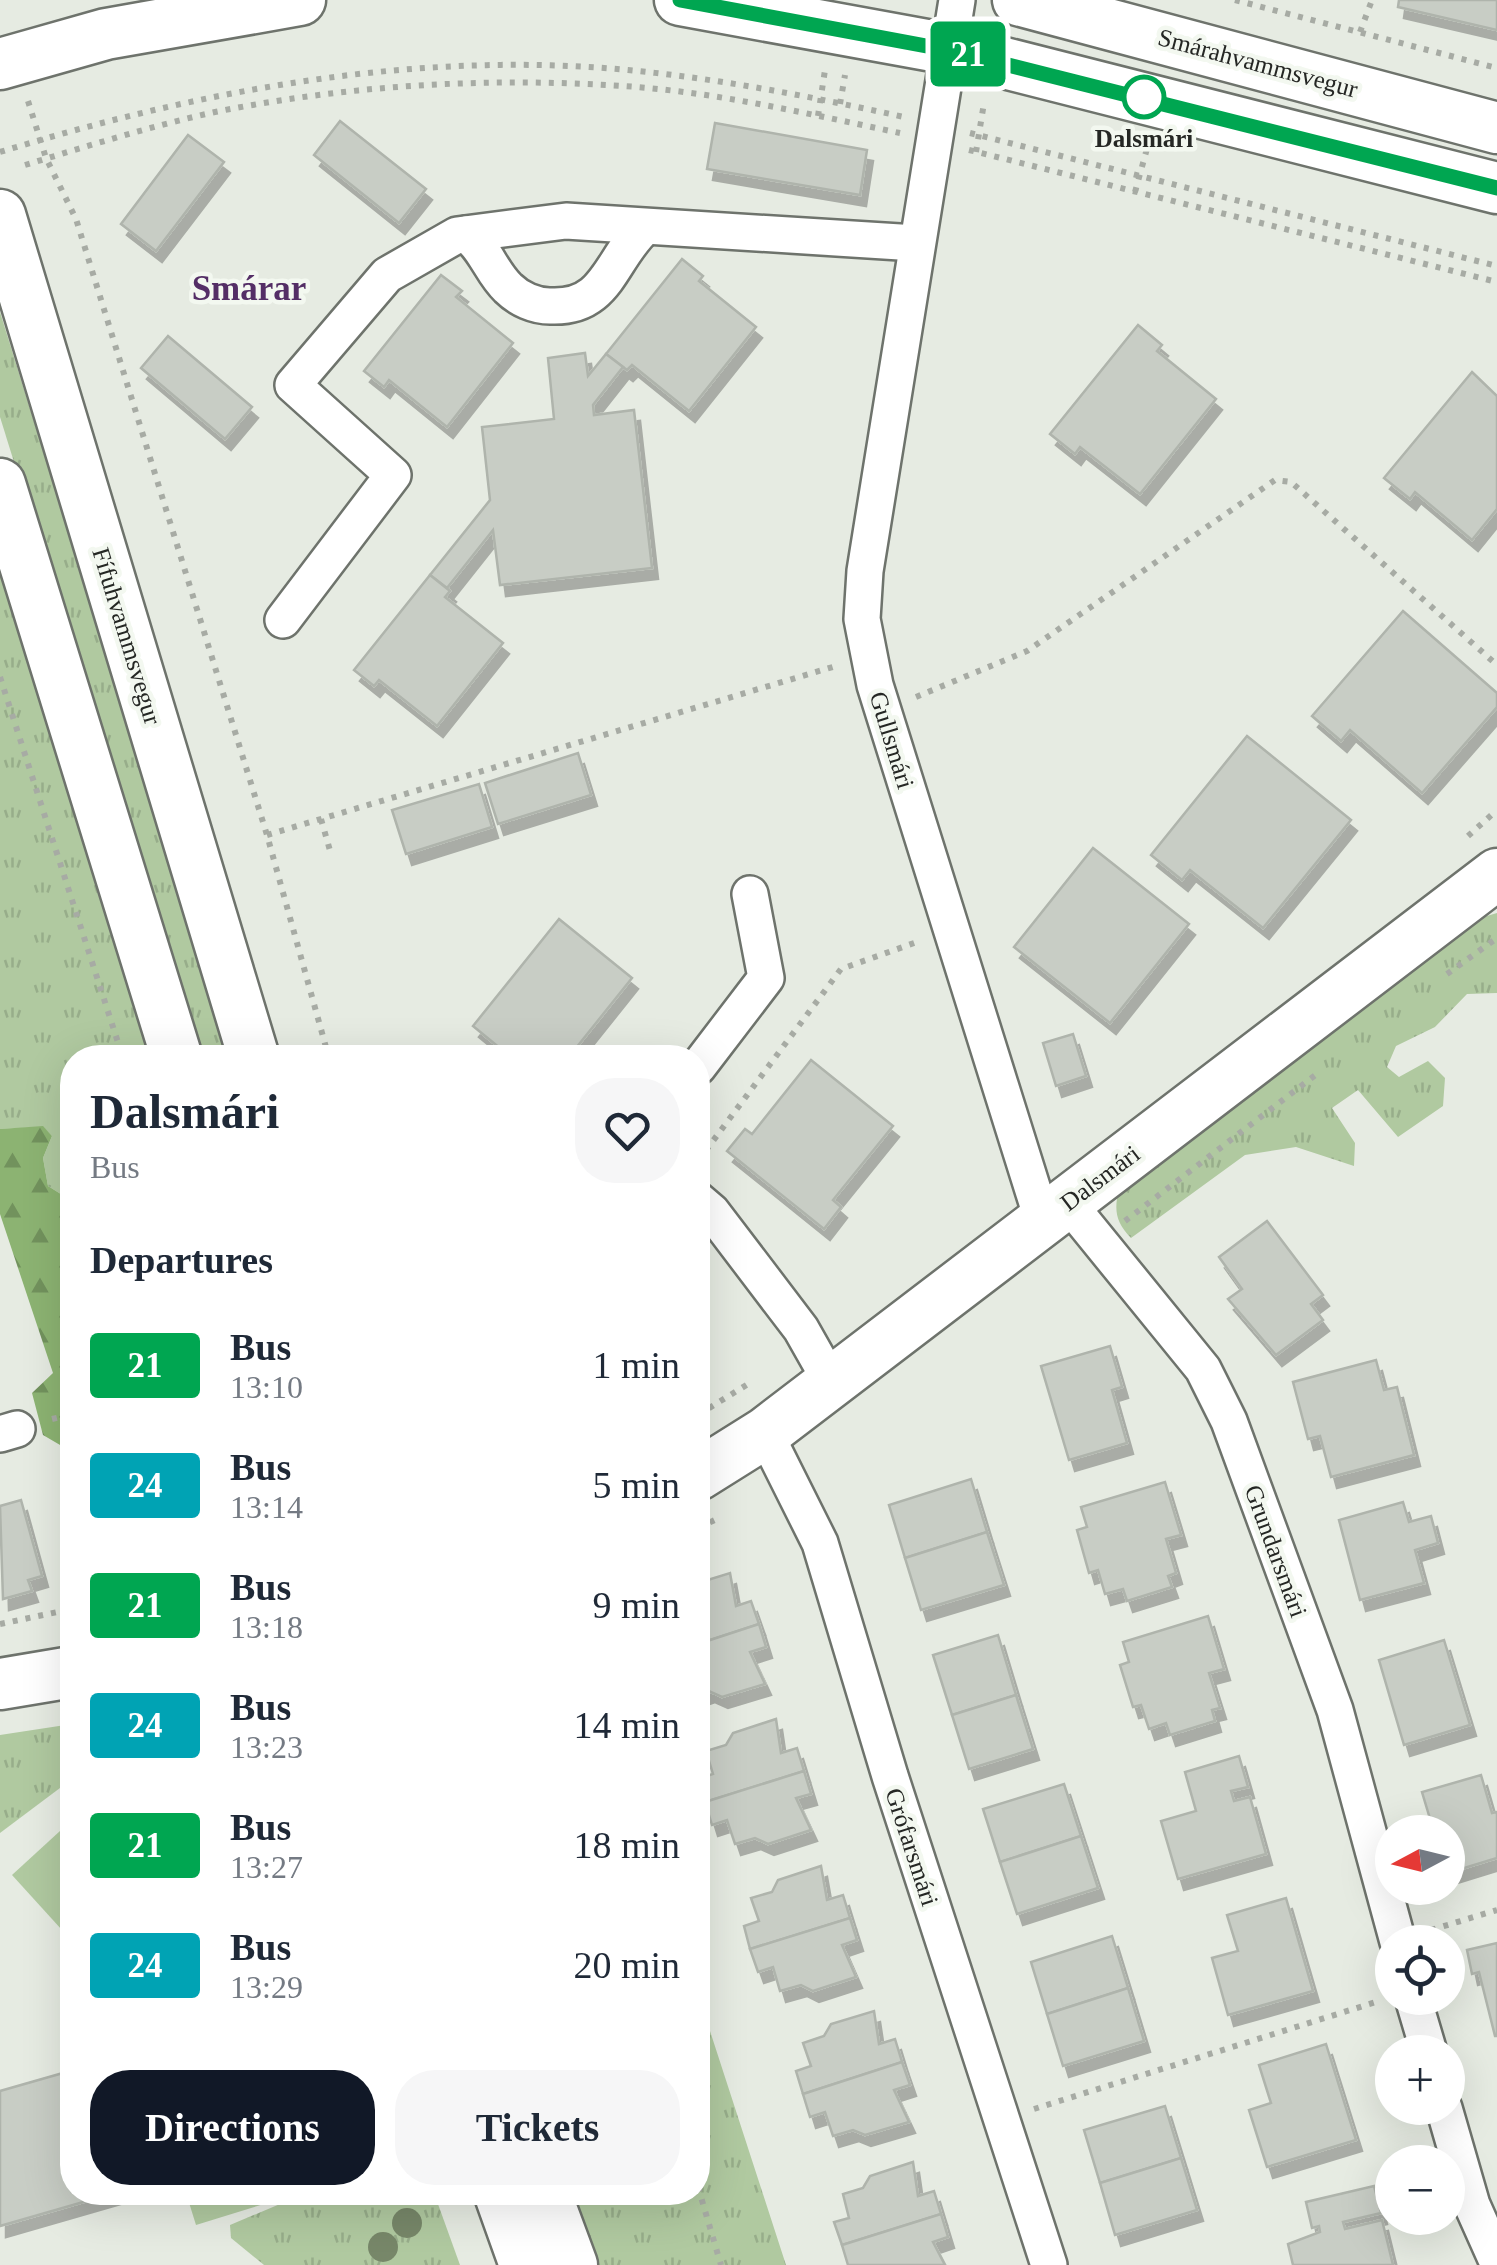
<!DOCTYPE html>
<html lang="en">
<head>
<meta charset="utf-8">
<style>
  :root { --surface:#fff; --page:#f6f6f7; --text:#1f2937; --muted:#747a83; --accent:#111827 }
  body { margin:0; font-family:Georgia,serif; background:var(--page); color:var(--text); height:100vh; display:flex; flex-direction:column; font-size:38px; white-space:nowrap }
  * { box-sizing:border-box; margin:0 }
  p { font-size:32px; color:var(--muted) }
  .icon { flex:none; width:55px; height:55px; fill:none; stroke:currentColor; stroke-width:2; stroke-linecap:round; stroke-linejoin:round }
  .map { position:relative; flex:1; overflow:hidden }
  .panel { position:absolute; left:60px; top:1045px; width:650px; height:1160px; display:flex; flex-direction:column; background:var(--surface); border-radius:40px; box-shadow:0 10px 40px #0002 }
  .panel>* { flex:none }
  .badge { padding:0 20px; border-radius:8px; font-size:35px; line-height:65px }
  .needle { width:65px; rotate:263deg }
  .tools { position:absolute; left:1375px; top:1815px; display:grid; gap:20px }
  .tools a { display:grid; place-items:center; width:90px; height:90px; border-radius:50%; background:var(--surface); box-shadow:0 10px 40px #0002; font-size:50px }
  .map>.badge { position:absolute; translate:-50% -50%; box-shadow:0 0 0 5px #fff }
  h2 { padding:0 30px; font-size:38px; line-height:90px }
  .round { display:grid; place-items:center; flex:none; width:105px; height:105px; border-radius:40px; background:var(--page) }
  .overview { display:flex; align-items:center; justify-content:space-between; height:170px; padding:0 30px }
  h1 { font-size:48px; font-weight:800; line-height:75px }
  .action { display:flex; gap:20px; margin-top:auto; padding:20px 30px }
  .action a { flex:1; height:115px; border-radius:40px; background:var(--accent); color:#fff; font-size:40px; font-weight:800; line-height:115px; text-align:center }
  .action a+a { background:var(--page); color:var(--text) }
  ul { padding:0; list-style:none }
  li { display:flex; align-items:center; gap:30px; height:120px; padding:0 30px }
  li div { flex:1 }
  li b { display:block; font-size:38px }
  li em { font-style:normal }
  li .badge { min-width:110px; font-weight:700; text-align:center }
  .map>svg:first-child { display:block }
  .grass { fill:url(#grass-tufts) }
  .forest { fill:url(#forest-firs) }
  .pitch { fill:#b0c9a0 }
  .building { fill:#c8cdc5; stroke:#afb4ac; stroke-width:2.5; filter:url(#shadow) }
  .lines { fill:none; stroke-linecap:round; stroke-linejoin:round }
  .street-casing { stroke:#6e736c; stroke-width:40 }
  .secondary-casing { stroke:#6e736c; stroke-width:55 }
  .path { stroke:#a7aba4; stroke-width:6; stroke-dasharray:5 8; stroke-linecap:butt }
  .street { stroke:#fff; stroke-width:35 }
  .secondary { stroke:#fff; stroke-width:50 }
  .tree { fill:#778769 }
  .line-casing { stroke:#fff; stroke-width:22 }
  .line { stroke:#00a651; stroke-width:15 }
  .stop-dot { fill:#fff; stroke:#00a651; stroke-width:5 }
  .labels { text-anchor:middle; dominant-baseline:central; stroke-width:9; stroke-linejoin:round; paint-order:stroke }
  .street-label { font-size:25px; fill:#252724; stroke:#f3f8f0 }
  .stop-label { font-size:25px; font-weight:bold; fill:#252724; stroke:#f3f8f0 }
  .district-label { font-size:35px; font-weight:bold; fill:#542e66; stroke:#f3f8f0 }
</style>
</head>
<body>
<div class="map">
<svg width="1497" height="2265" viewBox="0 0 1497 2265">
  <defs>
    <pattern id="grass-tufts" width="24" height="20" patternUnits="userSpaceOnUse" patternTransform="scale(2.5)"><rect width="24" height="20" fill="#b0c9a0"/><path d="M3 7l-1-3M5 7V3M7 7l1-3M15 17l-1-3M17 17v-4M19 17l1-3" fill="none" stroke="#97ad8a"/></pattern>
    <pattern id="forest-firs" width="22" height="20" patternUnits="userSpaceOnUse" patternTransform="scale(2.5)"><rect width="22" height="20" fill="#8cb372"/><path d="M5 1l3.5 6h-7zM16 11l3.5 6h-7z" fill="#72925d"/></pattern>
    <filter id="shadow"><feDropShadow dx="6" dy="11" stdDeviation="0" flood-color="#0004"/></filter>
  </defs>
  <rect width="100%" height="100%" fill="#e6ebe2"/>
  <g class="grass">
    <polygon points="0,312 231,1057 199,1057 0,417"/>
    <polygon points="0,572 152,1057 72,1058 72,1201 48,1186 43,1158 52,1136 43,1127 0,1129"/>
    <path d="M1497 913V993L1467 994 1435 1027 1396 1046 1387 1067 1399 1077 1428 1061 1445 1078 1443 1106 1398 1137 1358 1090 1332 1108 1355 1143 1354 1166 1296 1147 1245 1155 1131 1238C1115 1221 1114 1210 1119 1188L1470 921Z"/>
    <polygon points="72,1724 72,1779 0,1833 0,1735"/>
    <polygon points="698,1994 786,2265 592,2265 565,2193 698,2192"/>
    <polygon points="306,2193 434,2193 460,2265 264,2265 231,2238 230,2225"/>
  </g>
  <polygon class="forest" points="43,1126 52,1136 43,1158 48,1186 72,1201 72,1452 43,1435 32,1393 53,1373 0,1214 0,1129"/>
  <g class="pitch">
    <polygon points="72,1820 72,1941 12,1875"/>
    <polygon points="186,2193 278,2193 280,2199 196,2225"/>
  </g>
  <g class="building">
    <polygon points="1399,0 1497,0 1497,30 1398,7"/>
    <polygon points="340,121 426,189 399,223 314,155"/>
    <polygon points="715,123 867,150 860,195 707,169"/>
    <polygon points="188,135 224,162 156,251 121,224"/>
    <polygon points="682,259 703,276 699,281 756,327 689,411 632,365 627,370 606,354"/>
    <polygon points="441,275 462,291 456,297 513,343 447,427 389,380 384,387 364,371"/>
    <polygon points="1138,325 1162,345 1157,351 1216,399 1140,494 1080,447 1075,454 1050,434"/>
    <polygon points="168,336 252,407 225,439 141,368"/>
    <polygon points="585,353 588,376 606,354 623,367 593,405 594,415 634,410 652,568 500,585 493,530 447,588 430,575 490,500 482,427 554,419 548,358"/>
    <polygon points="1472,372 1497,396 1497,509 1472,540 1415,492 1410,499 1384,478"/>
    <polygon points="430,575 450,591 445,597 503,643 437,726 379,680 374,686 354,670"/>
    <polygon points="1403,611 1497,693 1497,707 1422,793 1350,730 1341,741 1312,716"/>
    <polygon points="1247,736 1351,820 1263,928 1190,870 1182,880 1151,855"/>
    <polygon points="578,753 591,795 498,824 485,783"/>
    <polygon points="479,784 492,827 406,854 392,810"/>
    <polygon points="1093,848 1189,924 1110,1023 1014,947"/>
    <polygon points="559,919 632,978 568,1058 512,1058 473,1026"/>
    <polygon points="1073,1034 1086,1076 1056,1086 1043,1043"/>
    <polygon points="811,1060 893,1126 833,1200 841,1207 824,1229 727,1151 745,1129 752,1134"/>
    <polygon points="1267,1221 1323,1295 1311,1304 1323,1320 1276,1355 1228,1299 1242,1289 1219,1257"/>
    <polygon points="1110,1346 1122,1387 1112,1390 1127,1443 1069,1460 1041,1366"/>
    <polygon points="1376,1360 1384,1390 1397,1387 1414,1455 1331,1477 1320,1436 1308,1439 1293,1382"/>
    <polygon points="971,1479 987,1532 905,1558 889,1505"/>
    <polygon points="1165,1482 1181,1535 1166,1539 1176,1573 1168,1576 1172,1587 1127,1601 1123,1589 1105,1594 1098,1570 1089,1573 1077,1530 1087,1527 1081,1507"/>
    <polygon points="21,1500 42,1576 28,1580 32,1591 3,1599 0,1506"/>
    <polygon points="1403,1502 1409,1522 1431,1516 1438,1543 1415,1550 1424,1583 1360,1600 1339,1520"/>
    <polygon points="987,1532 1004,1585 921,1610 905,1558"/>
    <polygon points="730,1573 736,1606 751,1601 759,1624 698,1644 698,1583"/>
    <polygon points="1208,1616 1224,1669 1209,1673 1220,1708 1212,1710 1215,1721 1170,1735 1166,1723 1149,1729 1141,1705 1133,1707 1120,1665 1129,1662 1123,1642"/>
    <polygon points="759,1624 766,1647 750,1652 765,1684 722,1697 709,1691 698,1695 698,1644"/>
    <polygon points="998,1635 1016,1695 952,1715 933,1655"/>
    <polygon points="1444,1640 1470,1725 1404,1745 1379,1660"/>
    <polygon points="1016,1695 1033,1749 969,1769 952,1715"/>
    <polygon points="776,1719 781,1753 797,1748 804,1771 705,1802 698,1779 713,1774 706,1751 726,1745 733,1733"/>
    <polygon points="1239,1756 1248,1787 1231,1791 1234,1801 1250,1797 1266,1854 1178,1879 1161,1821 1196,1811 1185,1772"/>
    <polygon points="804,1771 811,1794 796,1798 811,1830 768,1844 755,1838 735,1844 727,1820 712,1825 705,1802"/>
    <polygon points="1481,1775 1492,1813 1497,1812 1497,1858 1448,1873 1448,1832 1434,1832 1422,1792"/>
    <polygon points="1064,1784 1081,1836 1000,1862 983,1809"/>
    <polygon points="1081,1836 1098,1888 1017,1914 1000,1862"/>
    <polygon points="821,1866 827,1900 843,1895 850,1918 750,1949 744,1926 759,1921 751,1898 772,1892 778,1880"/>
    <polygon points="1286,1898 1313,1991 1228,2015 1212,1958 1238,1951 1227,1915"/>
    <polygon points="850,1918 857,1940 842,1945 856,1977 813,1991 801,1985 780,1991 773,1967 758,1972 750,1949"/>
    <polygon points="1112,1936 1128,1988 1047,2014 1031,1962"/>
    <polygon points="1497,1943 1497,2036 1495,2036 1479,1972 1472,1974 1467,1950"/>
    <polygon points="1128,1988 1144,2041 1063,2066 1047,2014"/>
    <polygon points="874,2011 879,2044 895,2039 902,2062 803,2094 796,2071 811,2066 803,2043 824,2036 831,2024"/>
    <polygon points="1326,2044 1356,2140 1267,2167 1249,2110 1271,2103 1259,2065"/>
    <polygon points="902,2062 910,2085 894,2090 909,2122 865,2135 853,2130 833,2136 825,2112 810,2117 803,2094"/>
    <polygon points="70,2071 72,2192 118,2192 0,2226 0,2091"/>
    <polygon points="1165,2106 1181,2158 1100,2183 1084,2130"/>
    <polygon points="1181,2158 1197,2210 1115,2235 1100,2183"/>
    <polygon points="913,2162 918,2196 934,2191 941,2214 842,2245 834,2222 849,2218 843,2194 863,2188 870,2176"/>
    <polygon points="1374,2186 1381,2213 1343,2222 1345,2229 1382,2220 1393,2265 1293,2265 1288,2244 1320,2232 1319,2226 1312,2228 1306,2202"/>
    <polygon points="941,2214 948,2237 933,2242 945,2265 848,2265 842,2245"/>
  </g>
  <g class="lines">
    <g class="street-casing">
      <g id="street">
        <polyline points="957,0 865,571 862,619 875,685 1043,1222"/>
        <path d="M466 234C486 249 491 272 508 288 519 299 535 306 550 306 608 309 610 259 644 228"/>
        <polyline points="283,620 393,475 293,385 387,275 457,235 566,221 916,243"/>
        <polyline points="698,1067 766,978 750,894"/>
        <polyline points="698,1200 712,1212 801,1329 831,1382"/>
        <polyline points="1068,1203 1203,1369 1229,1421 1335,1710 1398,1942"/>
        <polyline points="765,1433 820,1543 890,1776 1049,2265"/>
        <polyline points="0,1434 17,1429"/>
        <polyline points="1413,1998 1429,2052"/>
        <polyline points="1444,2108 1472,2205 1497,2261"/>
      </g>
    </g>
    <g class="secondary-casing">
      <g id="secondary">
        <polyline points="680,0 949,49 1497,188"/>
        <polyline points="1018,0 1497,128"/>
        <polyline points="0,64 106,34 300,0"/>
        <polyline points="0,215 254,1058"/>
        <polyline points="0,484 177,1058"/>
        <polyline points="698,1475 765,1433 1497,874"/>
        <polyline points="0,1684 72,1672"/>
        <polyline points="499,2192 525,2265"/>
        <polyline points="545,2192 572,2265"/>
      </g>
    </g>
    <g class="path">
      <polyline points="1235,0 1497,68"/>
      <polyline points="1360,32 1372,0"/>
      <polyline points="28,101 46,158 76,219 267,835 329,1058"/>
      <polyline points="840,104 845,75"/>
      <polyline points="818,116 825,70"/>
      <polyline points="970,133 1497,266"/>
      <polyline points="969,150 1497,282"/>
      <path d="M0 152C202 90 416 50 628 70 721 79 813 97 904 117"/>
      <polyline points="976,152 984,103"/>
      <path d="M25 165C88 146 151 126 215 112 349 85 488 77 623 86 716 92 809 114 900 133"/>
      <polyline points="1135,192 1148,145"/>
      <polyline points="0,677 123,1058"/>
      <polyline points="916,697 1027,651 1275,480 1291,482 1497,665"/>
      <polyline points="321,819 331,854"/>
      <polyline points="267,835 836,666"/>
      <polyline points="1468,836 1497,810"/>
      <polyline points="1447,974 1497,938"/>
      <polyline points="698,1161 841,969 917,942"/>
      <polyline points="1125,1221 1318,1073"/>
      <polyline points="698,1415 748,1384"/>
      <polyline points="52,1419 72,1414"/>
      <polyline points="698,1528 719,1518"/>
      <polyline points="0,1624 72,1609"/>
      <polyline points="1431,1930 1497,1910"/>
      <polyline points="1034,2109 1376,2002"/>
      <polyline points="698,2187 721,2265"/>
    </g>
    <use href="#street" class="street"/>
    <use href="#secondary" class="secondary"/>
  </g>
  <g class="tree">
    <circle cx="407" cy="2223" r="15"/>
    <circle cx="383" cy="2247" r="15"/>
  </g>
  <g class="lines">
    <g class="line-casing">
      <polyline id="line" points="680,0 948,50 1497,188"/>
    </g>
    <use href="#line" class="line"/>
  </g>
  <circle class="stop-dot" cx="1144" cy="97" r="20"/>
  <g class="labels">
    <g class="street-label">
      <text transform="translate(1258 63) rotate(15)">Smárahvammsvegur</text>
      <text transform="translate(127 636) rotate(73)">Fífuhvammsvegur</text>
      <text transform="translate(892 740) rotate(73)">Gullsmári</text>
      <text transform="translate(1100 1178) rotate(-37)">Dalsmári</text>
      <text transform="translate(1276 1551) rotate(70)">Grundarsmári</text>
      <text transform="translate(912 1847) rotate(72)">Grófarsmári</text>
    </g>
    <g class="stop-label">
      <text x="1144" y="138">Dalsmári</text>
    </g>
    <g class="district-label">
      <text x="249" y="288">Smárar</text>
    </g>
  </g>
</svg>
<div class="tools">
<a><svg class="needle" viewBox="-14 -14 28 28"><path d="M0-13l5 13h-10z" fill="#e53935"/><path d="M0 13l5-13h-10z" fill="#747a83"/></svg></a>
<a><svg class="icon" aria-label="locate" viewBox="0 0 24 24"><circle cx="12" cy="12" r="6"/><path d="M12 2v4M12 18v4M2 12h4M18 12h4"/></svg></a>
<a>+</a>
<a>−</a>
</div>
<b class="badge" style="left:968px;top:54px;background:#00a651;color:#fff">21</b>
<section class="panel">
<div class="overview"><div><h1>Dalsmári</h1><p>Bus</p></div><a class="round"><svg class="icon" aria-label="heart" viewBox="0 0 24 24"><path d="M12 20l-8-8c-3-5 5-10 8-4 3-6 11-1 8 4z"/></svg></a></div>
<h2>Departures</h2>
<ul>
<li><span class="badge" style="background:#00a651;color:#fff">21</span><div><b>Bus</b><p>13:10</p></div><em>1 min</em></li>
<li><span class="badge" style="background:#00a3b4;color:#fff">24</span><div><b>Bus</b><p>13:14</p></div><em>5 min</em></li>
<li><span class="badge" style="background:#00a651;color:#fff">21</span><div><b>Bus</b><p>13:18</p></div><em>9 min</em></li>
<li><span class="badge" style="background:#00a3b4;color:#fff">24</span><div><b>Bus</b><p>13:23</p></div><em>14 min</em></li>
<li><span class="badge" style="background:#00a651;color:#fff">21</span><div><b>Bus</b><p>13:27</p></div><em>18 min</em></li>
<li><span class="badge" style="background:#00a3b4;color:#fff">24</span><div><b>Bus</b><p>13:29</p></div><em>20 min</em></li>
</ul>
<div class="action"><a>Directions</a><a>Tickets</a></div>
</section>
</div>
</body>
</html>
